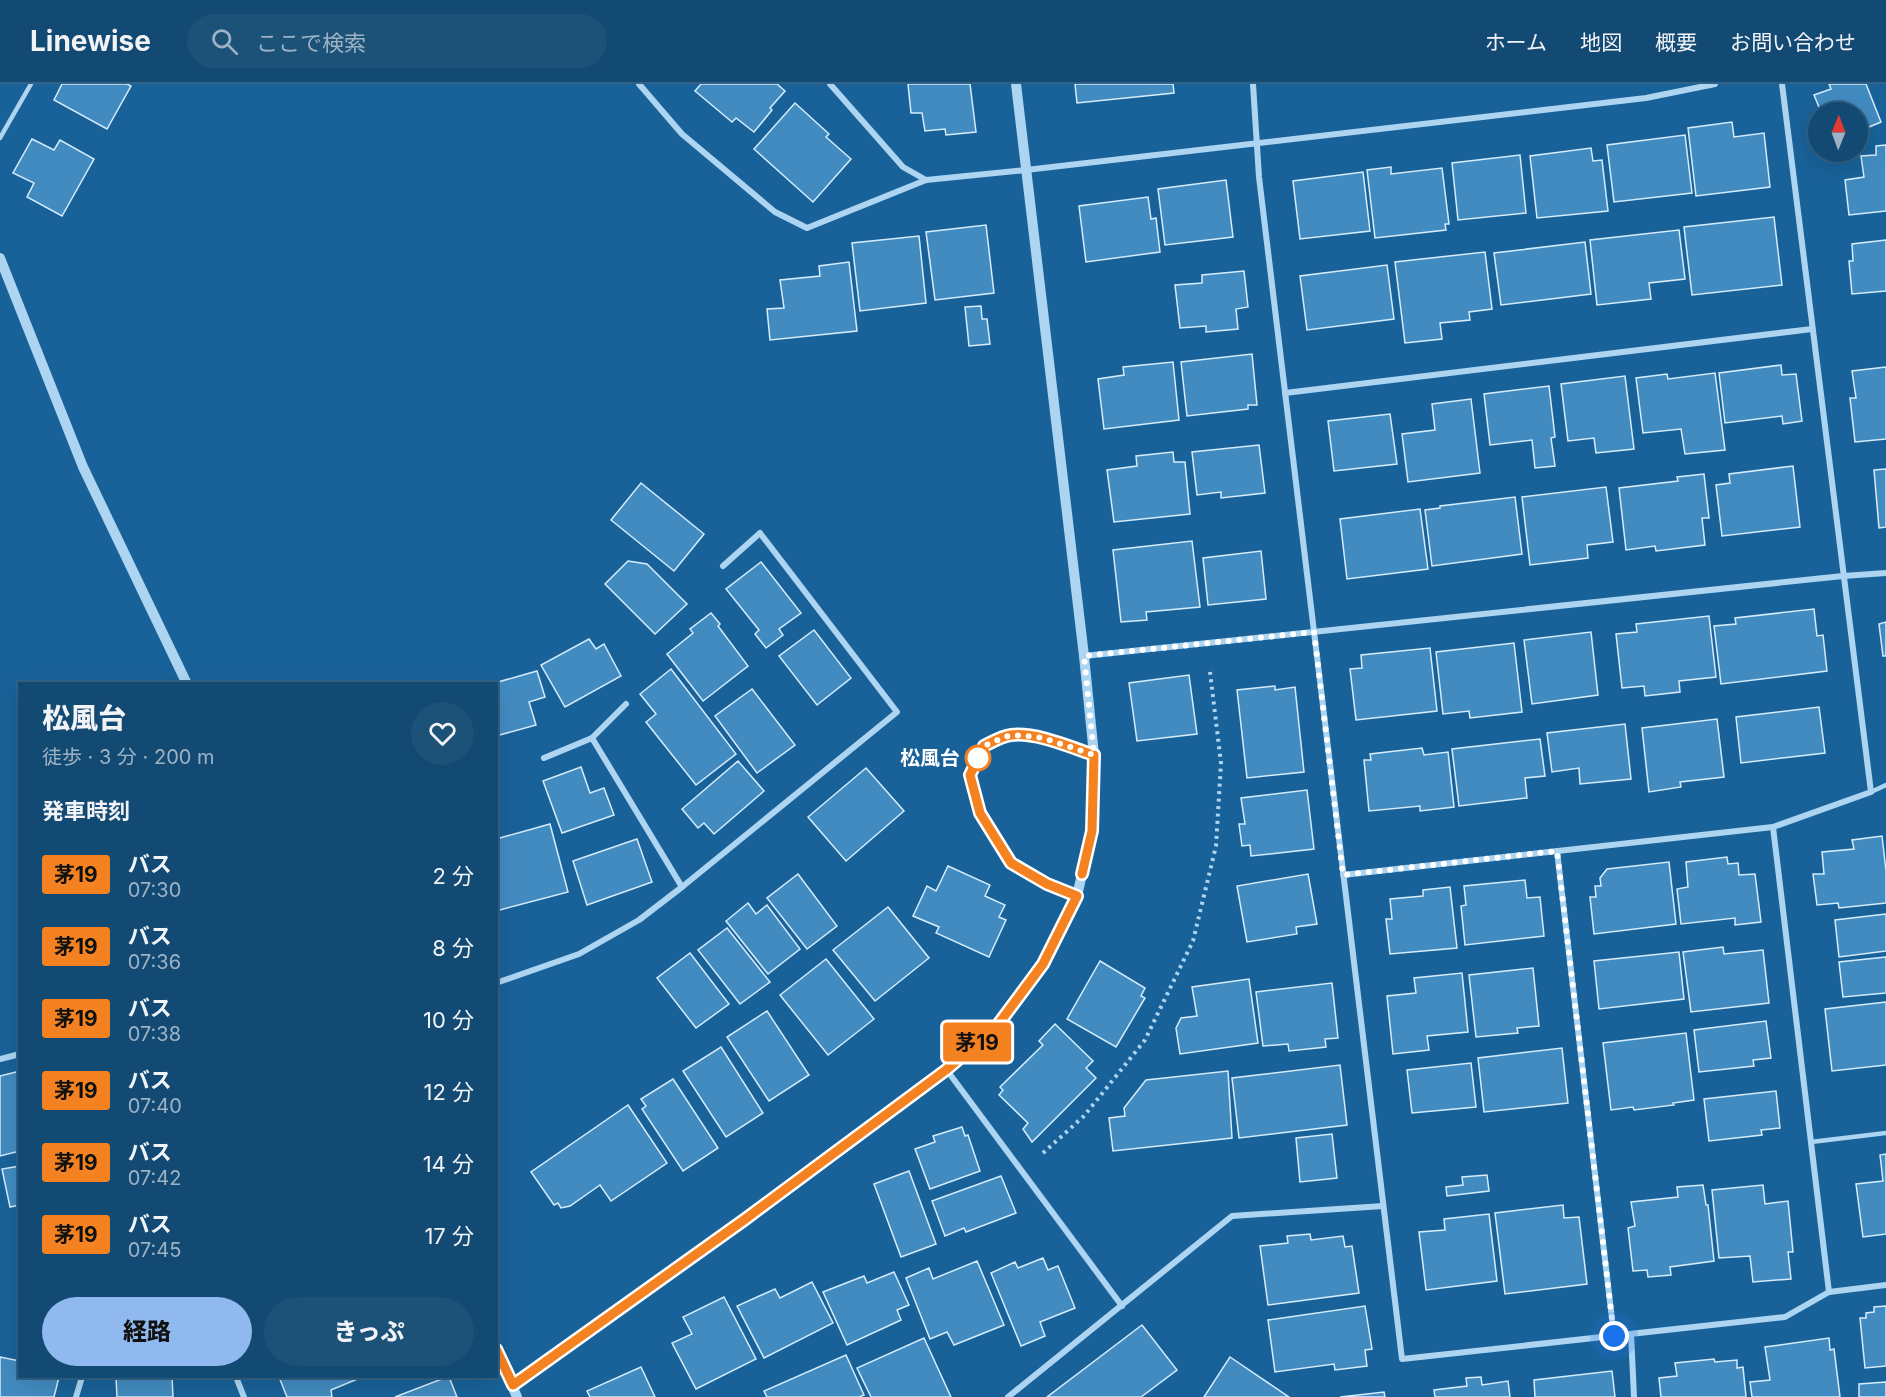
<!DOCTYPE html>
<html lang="ja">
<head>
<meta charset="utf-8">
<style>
  :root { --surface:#134a73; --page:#1c5178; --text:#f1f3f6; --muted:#9db3c4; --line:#326285; --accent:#90b9f0 }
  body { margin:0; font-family:Inter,"Noto Sans JP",sans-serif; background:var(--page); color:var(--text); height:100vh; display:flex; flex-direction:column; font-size:22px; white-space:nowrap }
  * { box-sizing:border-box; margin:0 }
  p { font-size:20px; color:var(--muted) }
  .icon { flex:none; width:33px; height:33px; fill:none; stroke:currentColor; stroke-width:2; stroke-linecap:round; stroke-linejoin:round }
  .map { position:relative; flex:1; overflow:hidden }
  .details { position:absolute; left:18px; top:598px; width:480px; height:696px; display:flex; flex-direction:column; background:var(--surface); border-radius:0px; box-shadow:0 6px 24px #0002,0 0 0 2px var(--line) }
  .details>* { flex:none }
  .badge { padding:0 12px; border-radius:4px; font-size:21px; line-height:39px }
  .needle { width:39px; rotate:1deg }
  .tools { position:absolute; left:1808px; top:18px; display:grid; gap:12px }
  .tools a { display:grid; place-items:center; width:60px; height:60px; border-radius:50%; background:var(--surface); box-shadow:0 6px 24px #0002,0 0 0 2px var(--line); font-size:30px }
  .you { position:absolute; width:30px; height:30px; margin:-15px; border:4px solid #fff; border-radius:50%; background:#1a73e8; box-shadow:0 0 0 9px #1a73e833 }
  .map>.badge { position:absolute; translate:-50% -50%; box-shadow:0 0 0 3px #fff }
  h2 { padding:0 24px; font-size:22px; line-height:54px }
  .round { display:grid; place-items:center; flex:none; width:63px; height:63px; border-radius:32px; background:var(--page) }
  .overview { display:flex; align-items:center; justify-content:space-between; height:102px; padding:0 24px }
  h1 { font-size:28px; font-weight:800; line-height:45px }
  .primary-button { display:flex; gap:12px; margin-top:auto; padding:12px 24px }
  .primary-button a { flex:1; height:69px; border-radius:36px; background:var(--accent); color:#111; font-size:24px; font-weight:800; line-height:69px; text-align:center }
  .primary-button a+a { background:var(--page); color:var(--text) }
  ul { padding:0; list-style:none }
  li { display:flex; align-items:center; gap:18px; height:72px; padding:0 24px }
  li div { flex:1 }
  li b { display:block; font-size:22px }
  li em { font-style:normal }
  li .badge { min-width:66px; font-weight:700; text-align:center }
  header { display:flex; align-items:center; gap:36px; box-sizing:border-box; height:84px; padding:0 30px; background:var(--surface); border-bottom:2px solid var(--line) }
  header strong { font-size:28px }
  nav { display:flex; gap:33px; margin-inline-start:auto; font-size:21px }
  .search { width:420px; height:54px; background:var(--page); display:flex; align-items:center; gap:15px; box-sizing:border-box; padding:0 21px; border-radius:33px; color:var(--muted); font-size:22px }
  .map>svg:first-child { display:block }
  .building { fill:#428bc0; stroke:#d5ecfc; stroke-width:1.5 }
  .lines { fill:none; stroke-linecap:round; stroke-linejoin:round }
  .path { stroke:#add5f1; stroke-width:4; stroke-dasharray:3 4.5; stroke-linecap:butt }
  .service { stroke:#add5f1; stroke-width:4.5 }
  .minor { stroke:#add5f1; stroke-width:6 }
  .tertiary { stroke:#add5f1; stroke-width:10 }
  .line-casing { stroke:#fff; stroke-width:14 }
  .line { stroke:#f58220; stroke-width:9 }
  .walk { stroke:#fff; stroke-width:6; stroke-dasharray:0 10.8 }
  .stop-dot { fill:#fff; stroke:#f58220; stroke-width:3 }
  .labels { text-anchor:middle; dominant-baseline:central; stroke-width:5; stroke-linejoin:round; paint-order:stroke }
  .stop-label { font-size:20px; font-weight:bold; fill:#fff; stroke:#196299; text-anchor:end }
</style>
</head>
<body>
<header>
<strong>Linewise</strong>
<div class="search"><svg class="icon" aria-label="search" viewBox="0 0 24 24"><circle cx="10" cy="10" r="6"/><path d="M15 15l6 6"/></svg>ここで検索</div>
<nav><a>ホーム</a><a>地図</a><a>概要</a><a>お問い合わせ</a></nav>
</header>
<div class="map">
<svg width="1886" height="1313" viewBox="0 0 1886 1313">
  <rect width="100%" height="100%" fill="#196299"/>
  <g class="building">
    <polygon points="62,0 127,0 131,2 107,45 54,16"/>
    <polygon points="701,0 777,0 785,7 770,24 772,26 754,48 736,34 732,38 695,7"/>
    <polygon points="908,0 970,0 976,48 946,51 945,45 925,47 922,29 911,29"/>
    <polygon points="1075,0 1173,0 1174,9 1077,19"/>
    <polygon points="1829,0 1866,0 1881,38 1857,48 1857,28 1821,28 1814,11 1831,5"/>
    <polygon points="795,19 829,50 826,53 851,75 813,118 754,65"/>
    <polygon points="1732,38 1734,53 1764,49 1770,103 1696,112 1688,44"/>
    <polygon points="1685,51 1692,109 1614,118 1607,61"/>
    <polygon points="32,55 54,66 60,56 94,75 62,132 27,113 34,99 13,89"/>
    <polygon points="1886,61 1886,127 1849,131 1845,96 1864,93 1861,72 1876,71 1876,62"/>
    <polygon points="1591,64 1593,77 1602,76 1608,127 1537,134 1530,72"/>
    <polygon points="1520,71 1526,129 1458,136 1452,79"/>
    <polygon points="1391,83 1391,90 1442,84 1449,140 1445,140 1446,146 1375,154 1367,86"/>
    <polygon points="1363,88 1370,147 1300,155 1293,97"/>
    <polygon points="1226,96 1233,153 1165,161 1158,105"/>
    <polygon points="1148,113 1151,135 1156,134 1160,168 1086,178 1079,122"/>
    <polygon points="1774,133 1782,201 1692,211 1684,143"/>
    <polygon points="986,141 994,209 935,216 926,148"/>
    <polygon points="1679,146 1685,195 1649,199 1651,215 1597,221 1590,156"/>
    <polygon points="919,152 926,219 860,227 852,159"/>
    <polygon points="1886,156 1886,207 1852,210 1849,177 1853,177 1852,160"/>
    <polygon points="1585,158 1591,210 1501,221 1494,169"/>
    <polygon points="1485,168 1492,225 1469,228 1470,236 1440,239 1442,255 1405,259 1395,178"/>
    <polygon points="849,178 857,247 770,256 767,225 784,224 780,196 820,192 819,182"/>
    <polygon points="1387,181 1394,235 1307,246 1300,192"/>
    <polygon points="1244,187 1248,223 1236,225 1238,245 1206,248 1206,242 1180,244 1175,201 1202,199 1202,191"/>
    <polygon points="981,222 982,235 987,235 990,260 969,262 965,223"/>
    <polygon points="1252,270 1257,321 1248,321 1248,325 1187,332 1181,278"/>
    <polygon points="1173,278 1179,336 1104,345 1098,295 1124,291 1123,283"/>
    <polygon points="1781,281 1782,291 1796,290 1802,337 1783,340 1782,332 1725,339 1719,289"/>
    <polygon points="1886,283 1886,355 1855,358 1850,314 1856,314 1852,287"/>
    <polygon points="1715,289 1725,366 1685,370 1681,345 1643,349 1636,294 1667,290 1668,295"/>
    <polygon points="1625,292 1634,365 1596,369 1594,354 1568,357 1561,300"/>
    <polygon points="1549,302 1555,353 1551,354 1555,382 1535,384 1532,356 1490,361 1484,310"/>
    <polygon points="1471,315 1480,389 1408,398 1402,350 1435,346 1432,320"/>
    <polygon points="1390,330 1397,380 1334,387 1328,337"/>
    <polygon points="1259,361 1265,409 1221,414 1221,408 1197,411 1192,368"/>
    <polygon points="1173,368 1174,378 1185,378 1190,430 1114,438 1107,386 1137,382 1136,372"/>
    <polygon points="1793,382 1800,443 1722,452 1716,401 1730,399 1729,390"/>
    <polygon points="1886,385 1886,443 1879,444 1874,386"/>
    <polygon points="1704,390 1709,434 1702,434 1705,461 1656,467 1655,462 1626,466 1619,404 1678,397 1677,393"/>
    <polygon points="641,399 704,450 674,487 611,436"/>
    <polygon points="1606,403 1613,458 1587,461 1588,474 1530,481 1522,413"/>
    <polygon points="1515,413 1522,470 1432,482 1425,426 1440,424 1440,422"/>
    <polygon points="1420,425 1428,485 1347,495 1340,435"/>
    <polygon points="1192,457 1200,523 1146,528 1147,536 1121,538 1113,466"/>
    <polygon points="1261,467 1266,515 1208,521 1203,474"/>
    <polygon points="628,477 647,480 687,520 655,550 605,500"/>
    <polygon points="761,478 801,529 779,545 783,551 766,564 755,550 759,546 726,505"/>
    <polygon points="1814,525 1817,552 1823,551 1827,587 1721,600 1714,542 1736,540 1735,534"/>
    <polygon points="711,529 720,540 718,542 748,582 703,617 667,570 693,549 690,545"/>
    <polygon points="1709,532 1716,593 1679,597 1680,608 1645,612 1644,602 1622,604 1616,550 1637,548 1636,540"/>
    <polygon points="1886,538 1886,572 1883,572 1879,540"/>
    <polygon points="814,546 851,594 817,621 779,572"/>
    <polygon points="1591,548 1598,611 1532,620 1524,556"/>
    <polygon points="589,555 596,565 604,560 621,592 565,623 541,581"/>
    <polygon points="1514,559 1522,628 1470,634 1469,627 1443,630 1436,568"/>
    <polygon points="1430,564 1437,627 1356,636 1350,585 1362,584 1361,571"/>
    <polygon points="671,585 736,670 696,701 646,638 656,630 640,610"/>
    <polygon points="537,587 545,613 529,618 536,641 496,652 496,600 491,600"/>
    <polygon points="1189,591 1197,650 1137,657 1129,599"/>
    <polygon points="1275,602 1275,606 1295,603 1304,688 1247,694 1237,606"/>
    <polygon points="752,605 795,661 757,689 715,632"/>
    <polygon points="1819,623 1825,669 1741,679 1736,633"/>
    <polygon points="1717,635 1724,693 1680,698 1681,703 1649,708 1642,644"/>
    <polygon points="1625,640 1631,695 1580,700 1579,684 1552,688 1547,649"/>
    <polygon points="1540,655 1545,692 1525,694 1527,714 1459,722 1452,665"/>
    <polygon points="1422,664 1424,671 1448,668 1454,723 1420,727 1420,722 1369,727 1364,676 1371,676 1370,670"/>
    <polygon points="738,677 764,707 714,750 704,739 698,744 682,725"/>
    <polygon points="581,683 590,709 604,704 614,731 562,749 543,697"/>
    <polygon points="866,684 904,727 846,777 808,733"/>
    <polygon points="1307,706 1314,765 1251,772 1250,761 1242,762 1239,740 1245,740 1241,714"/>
    <polygon points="550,740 568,808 496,827 496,755"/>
    <polygon points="1882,752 1886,787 1886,819 1839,824 1838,819 1817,821 1813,790 1824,790 1822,768 1854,765 1852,756"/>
    <polygon points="637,755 652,798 587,821 573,777"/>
    <polygon points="1727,773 1728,780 1738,779 1739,791 1755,790 1761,838 1735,841 1735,834 1681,840 1677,805 1688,803 1686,778"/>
    <polygon points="1669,778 1676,840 1594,850 1590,813 1596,813 1595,802 1601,802 1600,794 1607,785"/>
    <polygon points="948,782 990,801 985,812 1005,821 999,833 1006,836 989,873 936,849 939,843 913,832 927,802 936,807"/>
    <polygon points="798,790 837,842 807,865 767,814"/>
    <polygon points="1308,790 1317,840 1296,843 1297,850 1247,858 1237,802"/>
    <polygon points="1525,796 1527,814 1540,813 1544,852 1465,861 1461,822 1466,821 1464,802"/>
    <polygon points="1450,803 1457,864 1390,870 1386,835 1392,835 1390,815 1423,812 1423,806"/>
    <polygon points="748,819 756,830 767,821 800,865 768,890 726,837"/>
    <polygon points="888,823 929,874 875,917 833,866"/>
    <polygon points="1886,830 1886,867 1839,873 1835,836"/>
    <polygon points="727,844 770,898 740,920 698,866"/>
    <polygon points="1723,863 1724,870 1763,866 1769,919 1691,928 1683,868"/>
    <polygon points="1679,868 1684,915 1599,925 1594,877"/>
    <polygon points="690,869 729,920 696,944 657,894"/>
    <polygon points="1886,873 1886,909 1843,913 1839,878"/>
    <polygon points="826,875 874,935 828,971 780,911"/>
    <polygon points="1100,877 1145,904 1141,912 1145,914 1116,963 1067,935"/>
    <polygon points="1533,884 1539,942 1517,944 1518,949 1476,953 1469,891"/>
    <polygon points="1462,889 1468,948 1427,952 1429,966 1393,970 1387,912 1416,909 1414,894"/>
    <polygon points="1249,895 1258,959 1180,970 1176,944 1181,934 1197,932 1192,903"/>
    <polygon points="1332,899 1338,954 1325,955 1326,963 1289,967 1288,960 1263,962 1256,908"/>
    <polygon points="1886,918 1886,981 1832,987 1825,925"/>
    <polygon points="767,927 809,991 769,1017 727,953"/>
    <polygon points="1766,937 1771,974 1753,976 1754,982 1699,988 1694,946"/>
    <polygon points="1055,940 1093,977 1086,984 1096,994 1032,1058 1023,1045 1028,1039 999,1011 1003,1006 1000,1003 1043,961 1039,957"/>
    <polygon points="1686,949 1694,1016 1673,1019 1674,1021 1634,1026 1633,1023 1611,1026 1603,959"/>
    <polygon points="721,963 763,1029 726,1053 683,987"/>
    <polygon points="1562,964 1568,1019 1484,1028 1478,974"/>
    <polygon points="1471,979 1476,1023 1412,1029 1407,986"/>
    <polygon points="1340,981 1347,1041 1239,1054 1232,994"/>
    <polygon points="20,987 20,1067 0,1072 0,992"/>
    <polygon points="1228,987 1232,1054 1113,1067 1109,1034 1125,1032 1124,1024 1146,996"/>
    <polygon points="673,995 718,1064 683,1087 642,1025 646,1022 641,1015"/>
    <polygon points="1776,1007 1780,1044 1761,1046 1762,1051 1709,1057 1704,1015"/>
    <polygon points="628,1021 667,1079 611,1117 600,1101 570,1122 561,1124 558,1119 554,1121 531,1088"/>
    <polygon points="962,1043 965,1052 968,1051 980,1087 930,1105 915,1065 935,1058 933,1052"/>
    <polygon points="1332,1050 1337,1094 1300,1098 1296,1054"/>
    <polygon points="1886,1070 1886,1150 1863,1153 1856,1100 1883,1097 1880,1071"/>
    <polygon points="20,1082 20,1121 10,1123 2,1085"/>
    <polygon points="909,1087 936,1160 901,1173 874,1100"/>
    <polygon points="1487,1091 1489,1107 1447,1112 1446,1103 1463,1101 1462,1093"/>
    <polygon points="1001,1092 1016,1129 966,1148 964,1144 945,1152 932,1117"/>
    <polygon points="1703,1101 1706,1121 1708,1121 1714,1177 1670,1183 1671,1191 1648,1193 1647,1186 1633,1187 1628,1144 1635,1142 1631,1118 1678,1113 1677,1103"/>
    <polygon points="1763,1101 1765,1120 1788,1117 1793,1168 1788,1168 1791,1195 1753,1198 1750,1172 1719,1174 1712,1106"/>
    <polygon points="1563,1121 1564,1134 1579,1133 1587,1200 1505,1210 1495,1129"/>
    <polygon points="1489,1130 1497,1197 1426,1206 1419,1148 1445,1146 1444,1135"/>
    <polygon points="1310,1150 1311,1156 1343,1152 1345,1163 1352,1162 1359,1209 1268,1221 1260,1162 1288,1159 1287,1152"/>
    <polygon points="1043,1174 1048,1186 1058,1182 1075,1224 1040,1238 1045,1252 1021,1262 991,1189 1015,1178 1018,1184"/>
    <polygon points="977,1177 1004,1241 954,1261 947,1248 930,1255 906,1194 929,1184 933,1195"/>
    <polygon points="894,1188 909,1221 897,1226 901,1236 847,1261 823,1208 864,1192 867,1199"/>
    <polygon points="812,1198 833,1239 764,1274 737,1222 775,1205 780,1214"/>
    <polygon points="724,1213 756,1275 696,1305 672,1259 692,1250 683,1233"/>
    <polygon points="1365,1222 1372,1265 1365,1266 1367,1282 1335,1286 1334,1280 1275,1288 1268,1236"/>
    <polygon points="1886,1222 1886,1282 1865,1284 1860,1234 1866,1234 1866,1229 1874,1228 1874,1223"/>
    <polygon points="1142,1241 1177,1286 1141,1313 1047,1313"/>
    <polygon points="924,1254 951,1313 871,1313 857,1284"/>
    <polygon points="1829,1254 1830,1266 1834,1265 1840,1313 1752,1313 1750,1298 1770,1296 1765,1263"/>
    <polygon points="846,1271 864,1311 859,1313 767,1313 764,1307"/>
    <polygon points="0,1273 20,1277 20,1293 59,1293 54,1313 0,1313"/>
    <polygon points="1230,1273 1289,1313 1204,1313"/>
    <polygon points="1714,1275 1715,1278 1737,1276 1737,1284 1743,1283 1746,1313 1661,1313 1659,1294 1677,1292 1675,1279"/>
    <polygon points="641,1283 655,1313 590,1313 587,1307"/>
    <polygon points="1612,1287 1615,1313 1535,1313 1534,1296"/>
    <polygon points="116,1293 172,1293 173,1313 117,1313"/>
    <polygon points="279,1293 359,1293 360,1294 331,1306 332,1313 287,1313"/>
    <polygon points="447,1293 449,1293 457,1313 395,1313"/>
    <polygon points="1481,1293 1482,1301 1508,1297 1510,1313 1435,1313 1434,1306 1467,1302 1466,1294"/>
    <polygon points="1886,1298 1886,1313 1859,1313 1859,1300"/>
    <polygon points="1384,1308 1385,1313 1340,1313"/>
  </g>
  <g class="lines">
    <polyline class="path" points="1043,1069 1084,1032 1145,956 1193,857 1216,762 1221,679 1210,588"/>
    <g class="service">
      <polyline points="0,54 31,0"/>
      <polyline points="1871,708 1886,701"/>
      <polyline points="1077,812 1047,800 1011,779 980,729 970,691 984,662 1010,651 1043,654 1094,671"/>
      <polyline points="1811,1058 1886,1049"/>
    </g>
    <g class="minor">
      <polyline points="639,0 682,50 775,128 807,144 926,96 1026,86 1646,14 1715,0"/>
      <polyline points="830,0 903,83 926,96"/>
      <polyline points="1253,0 1259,93 1402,1275 1785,1233 1829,1208 1886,1201"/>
      <polyline points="1285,309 1812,245"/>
      <polyline points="1084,572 1843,492 1886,489"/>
      <polyline points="592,654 682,803"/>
      <polyline points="544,674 592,654 626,620"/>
      <polyline points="1773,743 1829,1208"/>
      <polyline points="1557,767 1614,1252"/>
      <polyline points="1343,791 1773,743 1871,708 1782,0"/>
      <polyline points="496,899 579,870 639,836 682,803 897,628 760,449 723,482"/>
      <polyline points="0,975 20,970"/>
      <polyline points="946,985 1122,1222"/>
      <polyline points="1631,1250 1634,1313"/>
      <polyline points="236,1293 244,1313"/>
      <polyline points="76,1313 82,1293"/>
      <polyline points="1008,1313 1232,1132 1383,1122"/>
    </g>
    <g class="tertiary">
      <polyline points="0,174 83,383 187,600"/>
      <polyline points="496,1265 517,1313"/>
      <polyline points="513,1301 744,1136 946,985 997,942 1043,880 1077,812 1092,747 1094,671 1084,572 1016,0"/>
    </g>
  </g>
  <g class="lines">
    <g class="line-casing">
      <path id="line" d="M496 1265 513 1301 744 1136 946 986 997 942 1043 880 1077 812 1047 800 1011 779 980 729 970 691 984 662C992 658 1002 652 1011 651 1036 648 1070 663 1094 671L1092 747 1082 790"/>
    </g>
    <use href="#line" class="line"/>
    <polyline class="walk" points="978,674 977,676 984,662 1010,651 1026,652 1043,654 1094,671 1084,572 1314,548 1343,791 1557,767 1614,1252"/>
  </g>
  <circle class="stop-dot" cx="978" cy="674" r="12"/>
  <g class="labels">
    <g class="stop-label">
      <text x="960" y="674">松風台</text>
    </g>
  </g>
</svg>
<div class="tools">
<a><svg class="needle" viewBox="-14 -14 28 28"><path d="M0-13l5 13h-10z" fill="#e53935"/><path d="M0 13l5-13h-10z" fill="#9db3c4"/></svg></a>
</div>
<div class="you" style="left:1614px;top:1252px"></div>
<b class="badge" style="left:977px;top:958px;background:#f58220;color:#111">茅19</b>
<section class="details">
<div class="overview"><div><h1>松風台</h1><p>徒歩 · 3 分 · 200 m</p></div><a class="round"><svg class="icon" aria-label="heart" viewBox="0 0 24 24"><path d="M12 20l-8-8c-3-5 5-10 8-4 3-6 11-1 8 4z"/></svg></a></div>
<h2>発車時刻</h2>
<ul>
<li><span class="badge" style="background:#f58220;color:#111">茅19</span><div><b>バス</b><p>07:30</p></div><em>2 分</em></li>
<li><span class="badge" style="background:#f58220;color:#111">茅19</span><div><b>バス</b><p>07:36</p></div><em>8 分</em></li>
<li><span class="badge" style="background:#f58220;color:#111">茅19</span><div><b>バス</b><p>07:38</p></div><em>10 分</em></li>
<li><span class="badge" style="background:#f58220;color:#111">茅19</span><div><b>バス</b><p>07:40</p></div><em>12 分</em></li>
<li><span class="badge" style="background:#f58220;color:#111">茅19</span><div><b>バス</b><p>07:42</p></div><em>14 分</em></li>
<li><span class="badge" style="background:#f58220;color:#111">茅19</span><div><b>バス</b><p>07:45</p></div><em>17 分</em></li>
</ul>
<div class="primary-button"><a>経路</a><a>きっぷ</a></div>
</section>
</div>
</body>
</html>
